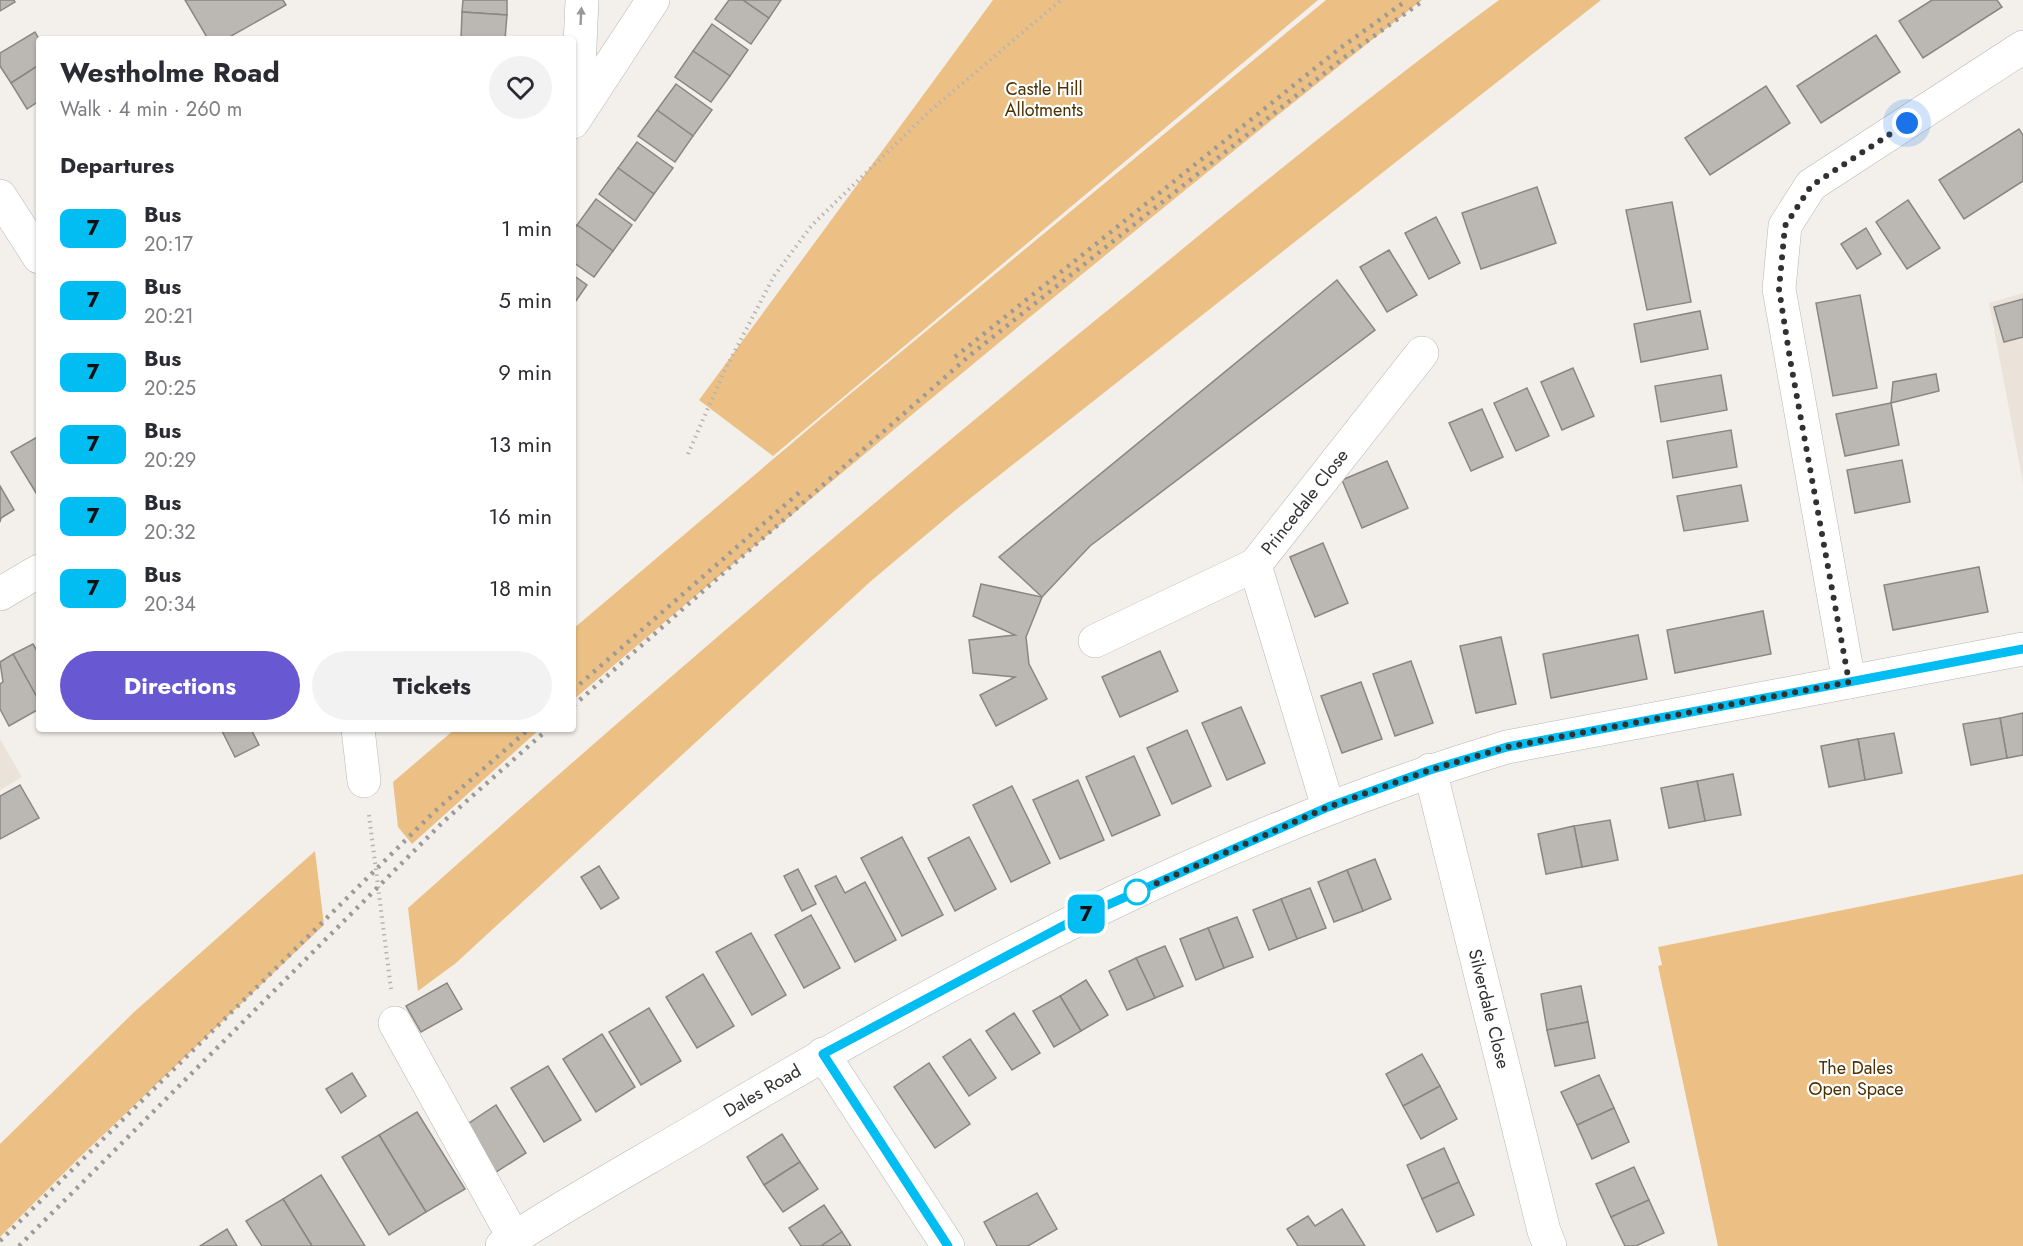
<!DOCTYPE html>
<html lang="en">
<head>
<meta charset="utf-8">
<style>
  :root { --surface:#fff; --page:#f2f2f3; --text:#2b2b33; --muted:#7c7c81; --accent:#6858d1 }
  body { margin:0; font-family:Jost,sans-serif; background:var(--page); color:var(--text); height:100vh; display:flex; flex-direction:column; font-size:22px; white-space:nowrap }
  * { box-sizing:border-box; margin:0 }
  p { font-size:20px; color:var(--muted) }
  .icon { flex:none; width:33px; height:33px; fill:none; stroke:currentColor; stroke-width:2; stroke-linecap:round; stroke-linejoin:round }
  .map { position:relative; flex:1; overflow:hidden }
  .panel { position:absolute; left:36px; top:36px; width:540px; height:696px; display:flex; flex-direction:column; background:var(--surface); border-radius:6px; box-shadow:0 2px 4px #0004 }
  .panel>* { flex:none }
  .badge { padding:0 12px; border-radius:9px; font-size:21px; line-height:39px }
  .you { position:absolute; width:30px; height:30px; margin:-15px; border:4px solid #fff; border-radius:50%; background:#1a73e8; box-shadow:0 0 0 9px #1a73e833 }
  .map>.badge { position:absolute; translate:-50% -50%; box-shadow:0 0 0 3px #fff }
  h2 { padding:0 24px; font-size:22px; line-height:54px }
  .round { display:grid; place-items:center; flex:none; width:63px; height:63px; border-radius:32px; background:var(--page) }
  .headline { display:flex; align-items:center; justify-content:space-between; height:102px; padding:0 24px }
  h1 { font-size:28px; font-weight:700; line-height:45px }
  .primary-button { display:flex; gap:12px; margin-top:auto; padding:12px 24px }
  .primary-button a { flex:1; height:69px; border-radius:36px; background:var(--accent); color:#fff; font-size:24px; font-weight:700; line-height:69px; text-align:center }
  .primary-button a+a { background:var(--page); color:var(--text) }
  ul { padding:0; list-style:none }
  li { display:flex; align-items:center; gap:18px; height:72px; padding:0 24px }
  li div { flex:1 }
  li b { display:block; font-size:22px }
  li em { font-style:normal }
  li .badge { min-width:66px; font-weight:700; text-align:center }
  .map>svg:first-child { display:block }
  .built { fill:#ebe3d9 }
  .green { fill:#ecc084 }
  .building { fill:#bbb8b4; stroke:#898783; stroke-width:1.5 }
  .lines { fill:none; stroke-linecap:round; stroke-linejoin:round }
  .minor-casing { stroke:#b8b5b1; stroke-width:34 }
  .path { stroke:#b6b3b0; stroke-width:4; stroke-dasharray:1.5 4.5; stroke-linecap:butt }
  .minor { stroke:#fff; stroke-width:33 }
  .rail { stroke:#9c9a97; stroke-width:4.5; stroke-dasharray:3 6; stroke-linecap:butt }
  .oneway { fill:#989897 }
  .line-casing { stroke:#fff; stroke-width:14 }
  .line { stroke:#01bdf2; stroke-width:9 }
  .walk { stroke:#32312f; stroke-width:6; stroke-dasharray:0 10.8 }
  .stop-dot { fill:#fff; stroke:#01bdf2; stroke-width:3 }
  .labels { text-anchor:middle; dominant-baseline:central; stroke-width:4.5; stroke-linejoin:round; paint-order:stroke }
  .park-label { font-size:18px; fill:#4e3100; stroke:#fff }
  .street-label { font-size:18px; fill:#32312f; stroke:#fff }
</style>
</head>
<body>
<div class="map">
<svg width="2023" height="1246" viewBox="0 0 2023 1246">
  <rect width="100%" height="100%" fill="#f3f0ec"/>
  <g class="built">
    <polygon points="2023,293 2023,483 1989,303"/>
    <polygon points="0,739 22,777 0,790"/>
  </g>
  <g class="green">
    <polygon points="993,0 1318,0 773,456 699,400"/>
    <path d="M1326 0H1422C1135 228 852 462 573 700V629L844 399Z"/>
    <path d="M1499 0H1601L958 508 871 581 456 963 418 991 408 908C642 699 880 495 1124 297 1247 196 1371 94 1499 0Z"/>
    <polygon points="455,729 540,729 412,844 398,827 393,782"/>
    <polygon points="315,851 324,925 81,1156 0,1237 0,1144 133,1013"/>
    <polygon points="2023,874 2023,1246 1718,1246 1658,966 1662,965 1658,947"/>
  </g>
  <g class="building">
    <polygon points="0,0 14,0 15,2 0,11"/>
    <polygon points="185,0 283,0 286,5 226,39 208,39"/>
    <polygon points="463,0 507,0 507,15 462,12"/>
    <polygon points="729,0 743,0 769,18 751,44 715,19"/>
    <polygon points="743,0 781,0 769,18"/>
    <polygon points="1932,0 1997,0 2002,7 1923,58 1899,21"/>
    <polygon points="462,12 507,15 505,39 461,39"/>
    <polygon points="712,24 748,50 730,76 693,51"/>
    <polygon points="35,32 39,39 39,65 11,83 0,66 0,53"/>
    <polygon points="1876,35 1900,72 1821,123 1797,86"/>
    <polygon points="693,51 730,76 711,102 675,77"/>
    <polygon points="39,65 39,101 27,109 11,83"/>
    <polygon points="676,84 712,110 693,136 657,110"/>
    <polygon points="1766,86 1790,123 1710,175 1685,138"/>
    <polygon points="657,110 693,136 675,162 638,136"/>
    <polygon points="2019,129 2023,135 2023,181 1964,219 1939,180"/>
    <polygon points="637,142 673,168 654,194 618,168"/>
    <polygon points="618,168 654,194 635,221 599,194"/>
    <polygon points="1537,187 1556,243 1481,269 1462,213"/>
    <polygon points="596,199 632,225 613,251 577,225"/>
    <polygon points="1908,200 1940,248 1907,269 1876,222"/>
    <polygon points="1672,202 1691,302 1647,310 1626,210"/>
    <polygon points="1436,217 1460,263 1429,279 1405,233"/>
    <polygon points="577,225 613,251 594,277 573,262 573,231"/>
    <polygon points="1866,228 1881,254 1857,269 1841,244"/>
    <polygon points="1389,250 1417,295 1387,312 1360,267"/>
    <polygon points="573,275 587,285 573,305"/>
    <polygon points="1337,280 1375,330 1090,546 1042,597 999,557"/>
    <polygon points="1860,295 1877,388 1833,396 1816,303"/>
    <polygon points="2023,299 2023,337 2004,342 1994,307"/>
    <polygon points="1700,311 1708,349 1641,362 1634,324"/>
    <polygon points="1573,368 1594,416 1562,430 1541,382"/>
    <polygon points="1936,374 1939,391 1891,403 1893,382"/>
    <polygon points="1721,375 1727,410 1661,422 1655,386"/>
    <polygon points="1527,388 1549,436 1516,451 1494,403"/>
    <polygon points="1891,403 1899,445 1845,456 1836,414"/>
    <polygon points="1482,409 1503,457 1471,471 1449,423"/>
    <polygon points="1731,430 1737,467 1673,478 1667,441"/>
    <polygon points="39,436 39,495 38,496 11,452"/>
    <polygon points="1902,460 1910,502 1855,513 1847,470"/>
    <polygon points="1387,461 1408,508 1362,528 1342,480"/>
    <polygon points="1741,485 1748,521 1684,531 1677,496"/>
    <polygon points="0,486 14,510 1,518 0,522"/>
    <polygon points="1323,543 1348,603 1315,617 1290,557"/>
    <polygon points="1979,567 1988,612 1893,630 1884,585"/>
    <polygon points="981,584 1042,597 1026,637 1029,664 1047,699 996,726 980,695 1015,677 973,673 969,640 1015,635 973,616"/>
    <polygon points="1763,611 1771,654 1675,673 1667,630"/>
    <polygon points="1638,635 1647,679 1551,698 1543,654"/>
    <polygon points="1501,637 1516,704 1476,713 1460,646"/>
    <polygon points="33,644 39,654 39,701 13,654"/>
    <polygon points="1160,651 1178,691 1120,717 1102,677"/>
    <polygon points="13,654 39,701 39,709 9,726 0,709 0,684 3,682 0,662"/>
    <polygon points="1411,661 1433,723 1395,736 1373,674"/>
    <polygon points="1361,682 1382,739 1342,753 1321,696"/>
    <polygon points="1241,707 1265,763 1227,780 1202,723"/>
    <polygon points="2023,713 2023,755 2007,758 2000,718"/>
    <polygon points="2000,718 2007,758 1971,765 1963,724"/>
    <polygon points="221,729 251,729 259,745 235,757"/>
    <polygon points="1187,730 1211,786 1172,804 1147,748"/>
    <polygon points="1894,733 1902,773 1865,780 1858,739"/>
    <polygon points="1858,739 1865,780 1829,787 1821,746"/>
    <polygon points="1134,756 1160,815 1112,836 1086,777"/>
    <polygon points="1733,774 1741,815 1705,821 1697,781"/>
    <polygon points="1078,780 1104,840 1060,859 1033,800"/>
    <polygon points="1697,781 1705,821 1669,828 1661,788"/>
    <polygon points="20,785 39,818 0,839 0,796"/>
    <polygon points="1012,786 1050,863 1011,882 973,805"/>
    <polygon points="1610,820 1618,860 1582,867 1574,826"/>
    <polygon points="1574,826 1582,867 1546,874 1538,834"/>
    <polygon points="902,837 943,915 902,936 861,858"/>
    <polygon points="969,837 996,889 955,911 928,858"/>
    <polygon points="1375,859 1391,899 1363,911 1347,870"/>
    <polygon points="599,866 619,898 601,909 581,877"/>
    <polygon points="798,869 816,904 802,911 784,876"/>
    <polygon points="1347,870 1363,911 1334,922 1318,882"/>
    <polygon points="836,876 845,893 865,882 896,940 855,962 815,886"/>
    <polygon points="1310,888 1326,928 1297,939 1281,899"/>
    <polygon points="1281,899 1297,939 1269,950 1253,910"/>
    <polygon points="811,915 840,968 804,988 775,935"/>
    <polygon points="1237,917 1253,957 1224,968 1208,928"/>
    <polygon points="1208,928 1224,968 1196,980 1180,939"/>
    <polygon points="751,933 786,995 752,1015 716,952"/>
    <polygon points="1165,946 1183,986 1155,998 1136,958"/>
    <polygon points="1136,958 1155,998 1127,1010 1109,971"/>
    <polygon points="703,974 734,1026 697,1048 666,997"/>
    <polygon points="1086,980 1108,1015 1081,1031 1060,996"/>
    <polygon points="447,983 462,1009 421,1032 406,1006"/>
    <polygon points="1581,986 1588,1022 1547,1030 1541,994"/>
    <polygon points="1060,996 1081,1031 1054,1047 1033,1011"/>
    <polygon points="649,1008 681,1061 641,1085 609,1032"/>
    <polygon points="1014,1013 1040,1053 1012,1070 986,1031"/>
    <polygon points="1588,1022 1595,1058 1555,1066 1547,1030"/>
    <polygon points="602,1034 635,1087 596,1112 563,1059"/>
    <polygon points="970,1039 996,1078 969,1096 943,1057"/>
    <polygon points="1422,1054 1440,1086 1403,1106 1386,1074"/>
    <polygon points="929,1063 970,1124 935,1148 894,1087"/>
    <polygon points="548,1066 581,1120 544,1142 511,1088"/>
    <polygon points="352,1073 366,1096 341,1113 326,1089"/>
    <polygon points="1599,1075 1614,1108 1577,1125 1561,1092"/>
    <polygon points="1440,1086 1457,1119 1421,1139 1403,1106"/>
    <polygon points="496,1105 526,1153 490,1176 460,1129"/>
    <polygon points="1614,1108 1629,1142 1592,1159 1577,1125"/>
    <polygon points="417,1112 465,1189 426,1212 379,1135"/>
    <polygon points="782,1134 800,1162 764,1185 747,1157"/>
    <polygon points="379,1135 426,1212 389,1235 342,1157"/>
    <polygon points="1444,1148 1459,1182 1422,1199 1407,1165"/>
    <polygon points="800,1162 818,1189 783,1212 764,1185"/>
    <polygon points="1634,1167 1649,1200 1611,1217 1596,1184"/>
    <polygon points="321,1175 365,1246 312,1246 283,1199"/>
    <polygon points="1459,1182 1474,1215 1437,1232 1422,1199"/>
    <polygon points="1037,1193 1057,1229 1028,1246 997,1246 984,1222"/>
    <polygon points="283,1199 312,1246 262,1246 246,1221"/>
    <polygon points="1649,1200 1664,1233 1636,1246 1625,1246 1611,1217"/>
    <polygon points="824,1205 842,1232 821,1246 801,1246 789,1228"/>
    <polygon points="1342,1209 1365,1246 1298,1246 1287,1229 1308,1216 1315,1226"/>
    <polygon points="227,1229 237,1246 200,1246"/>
    <polygon points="842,1232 851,1246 821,1246"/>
  </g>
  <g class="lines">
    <g class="minor-casing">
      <g id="minor">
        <polyline points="577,114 582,0"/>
        <polyline points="573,122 653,0"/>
        <polyline points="0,196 39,257"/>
        <polyline points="0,594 39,571"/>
        <polyline points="1095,641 1255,565"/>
        <polyline points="1849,682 1779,289 1785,226 1811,185 2023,47"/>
        <polyline points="358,729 364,781"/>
        <path id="s1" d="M1430 770 1544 1231 1550 1246"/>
        <path id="s2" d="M1328 807 1255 565 1422 353"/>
        <polyline points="395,1023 514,1238"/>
        <polyline points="823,1054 948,1246"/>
        <path id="s3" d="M502 1246C573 1199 648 1159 721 1115 969 968 1229 831 1507 747L2023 649"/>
      </g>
    </g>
    <g class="path">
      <polyline points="688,454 724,372 774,276 812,225 931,110 1061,0"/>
      <polyline points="369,815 391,989"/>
    </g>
    <use href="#minor" class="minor"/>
    <g class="rail">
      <polyline points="955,357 1339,49 1407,0"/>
      <polyline points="573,690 801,491"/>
      <polyline points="573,706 969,356 1346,56 1424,0"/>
      <polyline points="0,1241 434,812 529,729"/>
      <polyline points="19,1246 443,822 548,729"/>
    </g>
  </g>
  <defs><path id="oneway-solid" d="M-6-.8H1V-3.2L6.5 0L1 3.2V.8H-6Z" transform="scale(1.5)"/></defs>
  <use class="oneway" href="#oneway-solid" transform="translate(581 16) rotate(-87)"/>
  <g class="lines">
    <g class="line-casing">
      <polyline id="line" points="948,1246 823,1054 1076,919 1328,807 1430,770 1507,747 2023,649"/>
    </g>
    <use href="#line" class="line"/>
    <polyline class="walk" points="1137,892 1328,807 1430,770 1507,747 1849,682 1790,359 1779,289 1785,226 1811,186 1907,123"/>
  </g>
  <circle class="stop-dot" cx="1137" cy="892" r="12"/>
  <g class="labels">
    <g class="park-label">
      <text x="1044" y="89">Castle Hill<tspan x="1044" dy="21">Allotments</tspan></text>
      <text x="1856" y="1068">The Dales<tspan x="1856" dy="21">Open Space</tspan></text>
    </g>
    <g class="street-label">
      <text stroke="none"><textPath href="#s2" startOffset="333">Princedale Close</textPath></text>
      <text stroke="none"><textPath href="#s1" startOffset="246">Silverdale Close</textPath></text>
      <text stroke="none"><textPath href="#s3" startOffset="303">Dales Road</textPath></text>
    </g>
  </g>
</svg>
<div class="you" style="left:1907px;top:123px"></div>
<b class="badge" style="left:1086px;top:914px;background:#01bdf2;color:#111">7</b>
<section class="panel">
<div class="headline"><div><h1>Westholme Road</h1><p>Walk · 4 min · 260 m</p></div><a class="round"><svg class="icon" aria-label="heart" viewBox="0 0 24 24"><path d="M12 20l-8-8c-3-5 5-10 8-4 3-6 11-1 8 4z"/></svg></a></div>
<h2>Departures</h2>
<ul>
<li><span class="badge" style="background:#01bdf2;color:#111">7</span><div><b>Bus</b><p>20:17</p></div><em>1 min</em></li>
<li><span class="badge" style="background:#01bdf2;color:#111">7</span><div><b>Bus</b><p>20:21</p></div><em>5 min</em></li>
<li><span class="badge" style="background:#01bdf2;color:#111">7</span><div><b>Bus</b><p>20:25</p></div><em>9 min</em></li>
<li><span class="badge" style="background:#01bdf2;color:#111">7</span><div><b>Bus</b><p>20:29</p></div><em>13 min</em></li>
<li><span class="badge" style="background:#01bdf2;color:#111">7</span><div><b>Bus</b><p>20:32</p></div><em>16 min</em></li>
<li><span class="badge" style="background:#01bdf2;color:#111">7</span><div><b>Bus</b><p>20:34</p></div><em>18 min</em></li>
</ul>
<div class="primary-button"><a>Directions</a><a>Tickets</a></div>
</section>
</div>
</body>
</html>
